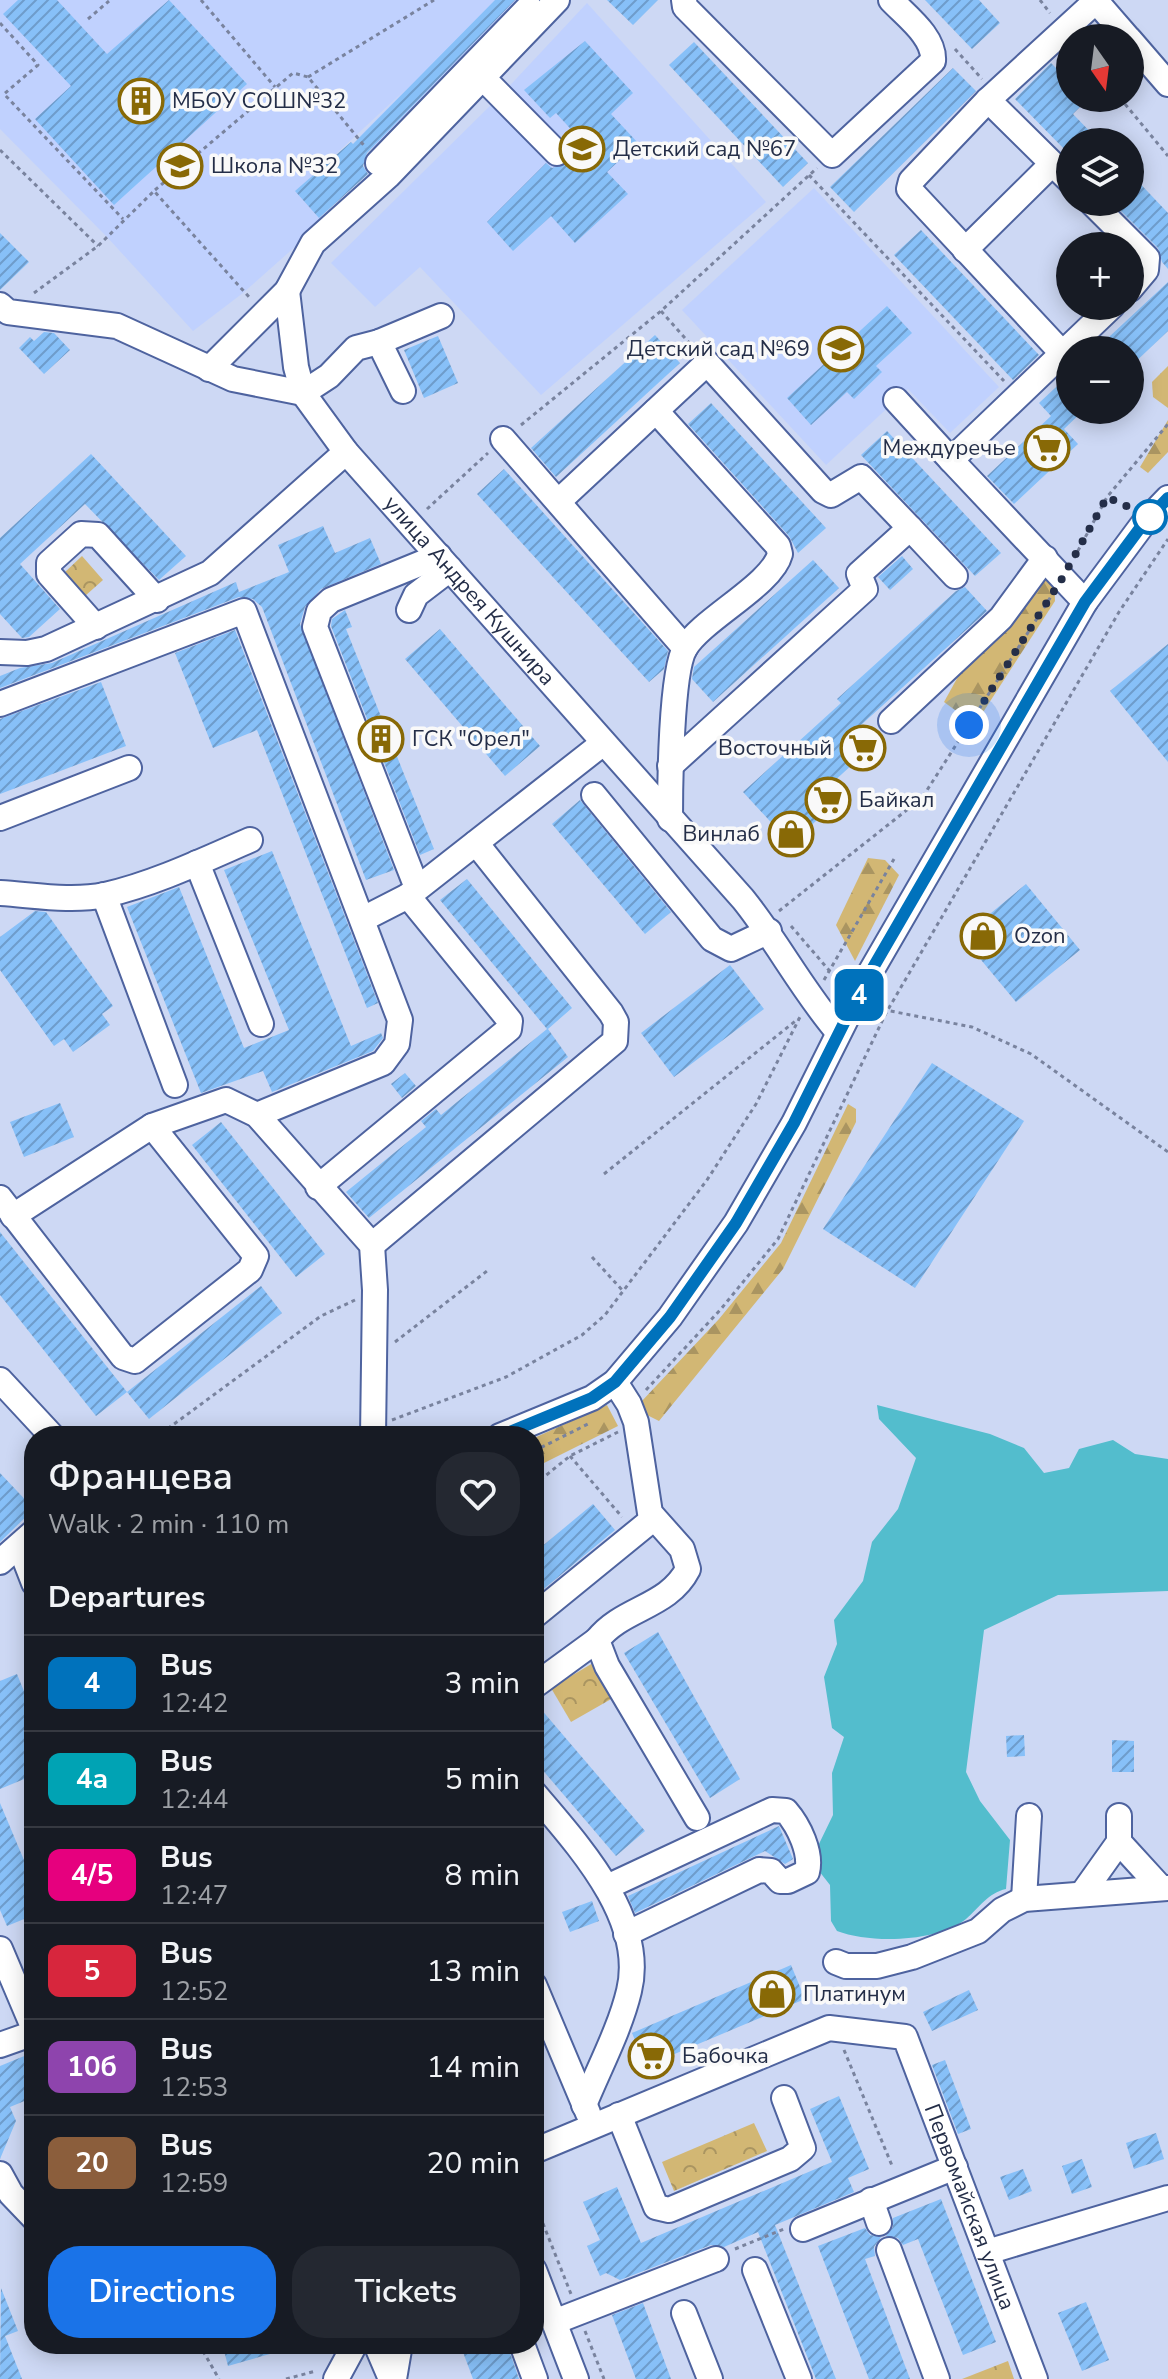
<!DOCTYPE html>
<html lang="en">
<head>
<meta charset="utf-8">
<style>
  :root { --surface:#171b24; --page:#242831; --text:#f1f3f6; --muted:#9ea1a6; --line:#363941; --accent:#1a73e8 }
  body { margin:0; font-family:"Nunito Sans",sans-serif; background:var(--page); color:var(--text); height:100vh; display:flex; flex-direction:column; font-size:30px; white-space:nowrap }
  * { box-sizing:border-box; margin:0 }
  p { font-size:26px; color:var(--muted) }
  .icon { flex:none; width:44px; height:44px; fill:none; stroke:currentColor; stroke-width:2; stroke-linecap:round; stroke-linejoin:round }
  .map { position:relative; flex:1; overflow:hidden }
  .sheet { position:absolute; left:24px; top:1426px; width:520px; height:928px; display:flex; flex-direction:column; background:var(--surface); border-radius:32px; box-shadow:0 4px 20px #0003 }
  .sheet>* { flex:none }
  .badge { padding:0 16px; border-radius:12px; font-size:28px; line-height:52px }
  .needle { width:52px; rotate:166deg }
  .controls { position:absolute; left:1056px; top:24px; display:grid; gap:16px }
  .controls a { display:grid; place-items:center; width:88px; height:88px; border-radius:50%; background:var(--surface); box-shadow:0 4px 20px #0003; font-size:40px }
  .you { position:absolute; width:40px; height:40px; margin:-20px; border:6px solid #fff; border-radius:50%; background:#1a73e8; box-shadow:0 0 0 12px #1a73e833 }
  .map>.badge { position:absolute; translate:-50% -50%; box-shadow:0 0 0 4px #fff }
  h2 { padding:0 24px; font-size:30px; line-height:72px }
  .round { display:grid; place-items:center; flex:none; width:84px; height:84px; border-radius:32px; background:var(--page) }
  .headline { display:flex; align-items:center; justify-content:space-between; height:136px; padding:0 24px }
  h1 { font-size:38px; font-weight:600; line-height:60px }
  .primary-button { display:flex; gap:16px; margin-top:auto; padding:16px 24px }
  .primary-button a { flex:1; height:92px; border-radius:32px; background:var(--accent); color:#fff; font-size:32px; font-weight:600; line-height:92px; text-align:center }
  .primary-button a+a { background:var(--page); color:var(--text) }
  ul { padding:0; list-style:none }
  li { display:flex; align-items:center; gap:24px; height:96px; padding:0 24px; border-top:2px solid var(--line) }
  li div { flex:1 }
  li b { display:block; font-size:30px }
  li em { font-style:normal }
  li .badge { min-width:88px; font-weight:700; text-align:center }
  .map>svg:first-child { display:block }
  .built { fill:#c0d1fe }
  .forest { fill:url(#forest-firs) }
  .park { fill:url(#park-crowns) }
  .water { fill:#53bdcd }
  .building { fill:url(#building-hatch) }
  .lines { fill:none; stroke-linecap:round; stroke-linejoin:round }
  .minor-casing { stroke:#4e639f; stroke-width:28 }
  .path { stroke:#79839e; stroke-width:3; stroke-dasharray:4 4; stroke-linecap:butt }
  .minor { stroke:#fff; stroke-width:24 }
  .line-casing { stroke:#fff; stroke-width:18 }
  .line { stroke:#0072bc; stroke-width:12 }
  .walk { stroke:#242e48; stroke-width:8; stroke-dasharray:0 14.4 }
  .stop-dot { fill:#fff; stroke:#0072bc; stroke-width:4 }
  .labels { text-anchor:middle; dominant-baseline:central; stroke-width:7; stroke-linejoin:round; paint-order:stroke }
  .poi-label { font-size:22px; fill:#242e48; stroke:#f9f9f9; text-anchor:start }
  .street-label { font-size:22px; fill:#242e48; stroke:#f9f9f9 }
</style>
</head>
<body>
<div class="map">
<svg width="1168" height="2379" viewBox="0 0 1168 2379">
  <defs>
    <pattern id="forest-firs" width="22" height="20" patternUnits="userSpaceOnUse" patternTransform="scale(2)"><rect width="22" height="20" fill="#d2b774"/><path d="M5 1l3.5 6h-7zM16 11l3.5 6h-7z" fill="#aa9561"/></pattern>
    <pattern id="park-crowns" width="20" height="18" patternUnits="userSpaceOnUse" patternTransform="scale(2)"><rect width="20" height="18" fill="#d2b774"/><path d="M2 6a3 3 0 1 1 6 0M12 15a3 3 0 1 1 6 0" fill="none" stroke="#aa9561"/></pattern>
    <pattern id="building-hatch" width="6" height="6" patternUnits="userSpaceOnUse" patternTransform="scale(2)"><rect width="6" height="6" fill="#87c0f8"/><path d="M-1 1l2-2M0 6l6-6M5 7l2-2" fill="none" stroke="#6e9ccb"/></pattern>
  </defs>
  <rect width="100%" height="100%" fill="#cdd8f4"/>
  <g class="built">
    <polygon points="0,0 519,0 535,16 389,164 360,136 406,89 296,191 323,222 243,293 193,331 107,237 0,129"/>
    <polygon points="587,3 766,202 541,395 420,267 375,307 331,263 501,95"/>
    <polygon points="814,188 999,387 950,433 908,389 826,465 682,310"/>
  </g>
  <g class="forest">
    <polygon points="1168,366 1168,408 1153,397 1152,382"/>
    <polygon points="1168,420 1168,452 1148,473 1140,467"/>
    <polygon points="1045,570 1054,578 1055,601 978,720 959,713 944,702 970,655"/>
    <polygon points="868,858 885,860 899,875 855,961 836,925"/>
    <polygon points="848,1104 856,1109 856,1122 783,1269 659,1421 641,1412 641,1402 719,1319 781,1243"/>
    <polygon points="607,1405 618,1426 534,1468 534,1438"/>
  </g>
  <g class="park">
    <polygon points="82,556 103,580 85,596 64,573"/>
    <polygon points="593,1663 613,1698 571,1722 551,1688"/>
    <polygon points="754,2123 767,2151 674,2191 662,2162"/>
    <polygon points="1008,2361 1014,2379 962,2379"/>
  </g>
  <path class="water" d="M877 1405 990 1434 1024 1448 1044 1473 1069 1468 1079 1449 1113 1440 1135 1454 1168 1459V1591L1058 1595 984 1630 966 1772 980 1801 1010 1840 1006 1889C988 1893 980 1907 966 1919 938 1942 871 1944 837 1931L831 1921 830 1885 819 1871 817 1848 833 1815 832 1773 844 1737 832 1728 824 1677 837 1644 834 1620 863 1581 872 1542 898 1509 916 1458 879 1419Z"/>
  <g class="building">
    <polygon points="18,0 57,0 107,54 169,0 247,84 114,205 35,119 71,86 3,14"/>
    <polygon points="495,0 515,0 367,153 363,166 368,174 319,218 295,191 351,142 353,144"/>
    <polygon points="607,0 658,0 633,25"/>
    <polygon points="925,0 979,0 1000,23 972,49"/>
    <polygon points="585,41 633,93 611,114 638,143 607,172 628,194 575,243 551,216 513,251 487,222 546,163 552,168 567,164 578,145 573,141 578,137 556,113 550,118 524,90"/>
    <polygon points="694,42 808,163 783,187 669,65"/>
    <polygon points="1051,63 1070,82 1070,98 1089,98 1073,114 1100,142 1070,142 1070,155 1015,99"/>
    <polygon points="953,68 976,91 854,212 830,187"/>
    <polygon points="1130,173 1168,213 1168,269 1162,262 1158,248 1112,202 1130,202"/>
    <polygon points="921,230 1039,355 1013,380 894,255"/>
    <polygon points="0,233 29,262 0,290"/>
    <polygon points="1168,282 1168,331 1130,367 1130,350 1095,350"/>
    <polygon points="887,306 912,333 876,366 882,372 854,399 847,392 811,425 787,398"/>
    <polygon points="44,332 54,333 70,350 44,374 19,348 30,337 34,341"/>
    <polygon points="655,335 680,363 556,477 531,448"/>
    <polygon points="438,336 458,383 424,398 404,350"/>
    <polygon points="1070,374 1070,410 1084,410 1064,429 1078,444 1014,504 987,476 1051,416 1039,403"/>
    <polygon points="711,403 826,528 798,553 789,536 688,424"/>
    <polygon points="887,431 1001,553 975,576 861,455"/>
    <polygon points="91,454 186,556 159,580 85,504 20,564 60,609 29,637 22,638 0,614 0,538"/>
    <polygon points="504,469 668,651 664,669 649,682 477,494"/>
    <polygon points="323,526 335,553 370,538 381,564 321,589 305,607 300,624 394,870 366,880 262,607 253,599 239,597 0,688 0,676 20,668 52,663 236,582 239,592 289,572 278,545"/>
    <polygon points="902,556 913,569 890,590 878,577"/>
    <polygon points="813,560 839,588 713,702 692,679 694,667"/>
    <polygon points="965,587 987,611 861,725 877,742 831,784 842,797 791,844 743,792 841,703 837,699 956,591"/>
    <polygon points="345,610 352,627 346,629 434,849 420,855 331,626 332,619"/>
    <polygon points="440,629 540,746 505,776 405,659"/>
    <polygon points="235,630 378,1003 367,1008 257,730 213,748 175,653"/>
    <polygon points="1168,644 1168,762 1110,691"/>
    <polygon points="101,682 126,746 0,794 0,719"/>
    <polygon points="580,800 671,912 645,934 552,824"/>
    <polygon points="272,851 351,1046 381,1033 383,1038 373,1051 272,1092 263,1071 201,1093 127,907 179,887 244,1048 289,1030 224,870"/>
    <polygon points="467,879 572,1008 548,1029 568,1057 369,1218 346,1192 426,1127 421,1121 436,1109 441,1115 547,1029 440,900"/>
    <polygon points="1026,884 1080,950 1016,1002 962,937"/>
    <polygon points="35,911 46,912 113,1006 102,1014 110,1025 73,1052 64,1039 54,1046 0,970 0,937"/>
    <polygon points="730,965 764,1009 674,1077 641,1033"/>
    <polygon points="932,1063 1024,1121 915,1288 823,1229"/>
    <polygon points="405,1073 416,1086 402,1098 391,1084"/>
    <polygon points="60,1103 74,1137 24,1157 10,1122"/>
    <polygon points="221,1122 325,1254 296,1277 192,1145"/>
    <polygon points="0,1232 127,1392 96,1416 0,1295"/>
    <polygon points="261,1286 282,1313 149,1419 127,1392"/>
    <polygon points="0,1473 34,1509 0,1542"/>
    <polygon points="593,1504 615,1530 534,1597 534,1553"/>
    <polygon points="658,1632 740,1779 710,1798 624,1653"/>
    <polygon points="17,1674 34,1716 34,1775 0,1789 0,1681"/>
    <polygon points="534,1701 645,1831 616,1856 534,1760"/>
    <polygon points="1024,1735 1025,1756 1007,1757 1006,1736"/>
    <polygon points="1112,1740 1134,1741 1134,1772 1112,1772"/>
    <polygon points="0,1803 34,1884 34,1915 7,1926 0,1910"/>
    <polygon points="779,1826 793,1859 785,1864 765,1851 635,1913 628,1896"/>
    <polygon points="592,1901 599,1921 570,1932 562,1912"/>
    <polygon points="791,1965 805,1999 646,2066 632,2033"/>
    <polygon points="969,1990 978,2010 932,2031 923,2012"/>
    <polygon points="34,2052 34,2097 10,2107 16,2121 0,2159 0,2066"/>
    <polygon points="945,2060 971,2129 958,2134 932,2065"/>
    <polygon points="839,2096 869,2169 848,2178 854,2192 775,2225 836,2379 816,2379 758,2232 724,2247 711,2245 620,2280 606,2273 600,2276 587,2246 600,2240 583,2202 617,2187 641,2243 832,2162 810,2109"/>
    <polygon points="1156,2133 1164,2159 1134,2169 1126,2143"/>
    <polygon points="1082,2159 1092,2187 1072,2194 1062,2166"/>
    <polygon points="1023,2169 1032,2191 1009,2200 1000,2177"/>
    <polygon points="941,2199 996,2342 963,2355 918,2239 903,2245 898,2238 886,2236 893,2227 893,2218"/>
    <polygon points="865,2228 870,2235 881,2237 874,2247 875,2256 865,2259 910,2379 869,2379 818,2246"/>
    <polygon points="1,2288 18,2331 5,2336 22,2379 0,2379"/>
    <polygon points="1086,2302 1109,2360 1082,2371 1058,2313"/>
    <polygon points="643,2303 671,2379 636,2379 612,2315"/>
    <polygon points="235,2344 291,2344 291,2348 228,2366 223,2347"/>
    <polygon points="460,2344 507,2344 519,2379 473,2379"/>
  </g>
  <g class="lines">
    <g class="minor-casing">
      <g id="minor">
        <path d="M684 0 685 7 832 155 933 61C935 37 906 16 891 0"/>
        <polyline points="1095,0 1128,38"/>
        <polyline points="1130,40 1168,84"/>
        <polyline points="484,79 557,153"/>
        <polyline points="988,100 1070,181"/>
        <polyline points="378,163 529,7"/>
        <polyline points="1091,202 1147,258 1146,270 1130,289"/>
        <polyline points="965,250 1052,164"/>
        <path id="s1" d="M287 291 296 367 303 393 346 452 743 899C777 941 802 990 838 1032"/>
        <polyline points="0,305 8,312 117,326 233,379 303,393"/>
        <polyline points="379,342 403,391"/>
        <polyline points="1063,354 909,189 911,181 988,100 1096,1"/>
        <polyline points="209,369 287,291 313,243 389,175 557,0"/>
        <polyline points="303,393 329,376 356,348 379,342 441,316"/>
        <polyline points="896,400 951,460"/>
        <path d="M656 411 778 546 780 554C772 585 702 619 685 648 671 672 670 787 670 819"/>
        <polyline points="503,439 685,648"/>
        <polyline points="559,501 707,363 823,491 831,495 861,477 910,528 859,574 865,589 670,766"/>
        <polyline points="910,528 955,576"/>
        <polyline points="1085,602 951,460 1112,306"/>
        <polyline points="409,610 416,595 450,569"/>
        <polyline points="96,627 49,574 49,563 81,534 98,535 157,600"/>
        <polyline points="0,652 27,653 46,649 210,573 346,452"/>
        <polyline points="0,704 244,611 400,1020 397,1044 383,1063 257,1115"/>
        <polyline points="891,721 1001,618 1045,558"/>
        <polyline points="594,795 712,939 731,949 769,931"/>
        <polyline points="0,818 129,768"/>
        <polyline points="197,863 261,1024"/>
        <polyline points="417,888 315,627 319,611 331,600 439,556"/>
        <path d="M0 893C34 895 71 902 105 895 154 884 204 860 250 840"/>
        <polyline points="104,895 175,1085"/>
        <polyline points="363,919 408,896"/>
        <polyline points="318,1187 509,1029 510,1021 408,896 602,744"/>
        <polyline points="0,1198 123,1357 135,1361 250,1270 256,1256 152,1126"/>
        <polyline points="13,1216 152,1126 226,1100 257,1115 372,1245 375,1290 373,1436"/>
        <polyline points="372,1245 615,1041 616,1022 611,1013 476,843"/>
        <polyline points="0,1380 52,1436"/>
        <path d="M615 1382 629 1404 636 1422 650 1513 682 1549 688 1569C668 1608 623 1607 597 1640L607 1666 697 1818"/>
        <polyline points="500,1436 592,1398 615,1382 670,1317 736,1223 794,1123 863,985 1085,602 1143,524 1168,498"/>
        <polyline points="20,1547 34,1583"/>
        <polyline points="0,1562 34,1532"/>
        <polyline points="534,1616 653,1519"/>
        <polyline points="534,1686 597,1640"/>
        <path d="M534 1793C576 1843 647 1918 629 1991 620 2029 599 2068 584 2105"/>
        <polyline points="1119,1842 1161,1888"/>
        <path d="M607 1887 772 1810 786 1811C799 1826 812 1853 807 1872L788 1881H780L771 1871 759 1870 626 1934"/>
        <polyline points="1082,1894 1119,1842 1119,1816"/>
        <polyline points="1024,1899 1029,1816"/>
        <polyline points="0,1949 34,2029"/>
        <polyline points="836,1962 846,1966 877,1966 912,1957 978,1931 1002,1910 1024,1899 1168,1888"/>
        <polyline points="534,1985 588,2113"/>
        <polyline points="0,2045 34,2033"/>
        <polyline points="619,2115 656,2207 669,2210 790,2159 803,2148 784,2098"/>
        <path id="s2" d="M534 2151 829 2028 905 2037 1035 2379"/>
        <polyline points="0,2174 11,2194 34,2218"/>
        <polyline points="871,2200 879,2223"/>
        <polyline points="803,2229 955,2167"/>
        <polyline points="889,2250 937,2379"/>
        <polyline points="987,2252 1168,2198"/>
        <polyline points="534,2270 576,2379"/>
        <polyline points="755,2270 799,2379"/>
        <polyline points="684,2313 710,2379"/>
        <polyline points="554,2322 716,2259"/>
        <polyline points="376,2344 391,2379"/>
        <polyline points="522,2344 535,2379"/>
        <polyline points="336,2379 355,2344"/>
        <polyline points="394,2379 400,2344"/>
      </g>
    </g>
    <g class="path">
      <polyline points="201,0 275,87"/>
      <polyline points="1040,0 1050,13"/>
      <polyline points="88,19 109,1"/>
      <polyline points="0,23 38,65 4,94 123,219"/>
      <polyline points="955,49 982,79"/>
      <polyline points="308,77 434,0"/>
      <polyline points="1120,98 1168,156"/>
      <polyline points="0,150 98,246"/>
      <polyline points="809,175 1004,381"/>
      <polyline points="155,190 293,73 308,77 366,148"/>
      <polyline points="34,293 98,246 154,191 249,297"/>
      <polyline points="661,311 693,347"/>
      <polyline points="521,425 661,311 817,168"/>
      <polyline points="427,509 488,453"/>
      <polyline points="1074,558 1107,497 1168,424"/>
      <polyline points="779,911 922,798 1052,595"/>
      <polyline points="791,926 840,983"/>
      <polyline points="824,980 894,859"/>
      <polyline points="875,1008 972,1027 1031,1054 1168,1152"/>
      <polyline points="604,1174 798,1019"/>
      <polyline points="592,1257 623,1291"/>
      <polyline points="395,1342 487,1271"/>
      <polyline points="646,1390 721,1309 778,1239 886,1013 1119,612 1168,539"/>
      <polyline points="392,1420 506,1377 582,1335 605,1315 707,1180 756,1104 800,1017"/>
      <polyline points="164,1436 170,1427 321,1316 355,1300"/>
      <polyline points="534,1451 588,1424"/>
      <polyline points="570,1456 622,1517"/>
      <polyline points="534,1485 570,1456 618,1432"/>
      <polyline points="844,2050 893,2168"/>
      <polyline points="534,2201 571,2294"/>
      <polyline points="735,2249 784,2229"/>
      <polyline points="585,2331 604,2379"/>
      <polyline points="199,2344 219,2379"/>
      <polyline points="286,2379 316,2371"/>
    </g>
    <use href="#minor" class="minor"/>
  </g>
  <g class="lines">
    <g class="line-casing">
      <polyline id="line" points="500,1436 592,1398 615,1382 670,1317 736,1223 794,1123 863,985 1085,602 1143,524 1168,498"/>
    </g>
    <use href="#line" class="line"/>
    <polyline class="walk" points="969,725 1063,577 1107,497 1150,517"/>
  </g>
  <defs>
    <g id="building-ring" transform="scale(2.3)"><circle r="9.5" fill="#f9f9f9" stroke="#886906" stroke-width="1.5"/><path d="M-4-6H4V6H1V3H-1V6H-4ZM-2.5-4.3h1.7v1.8h-1.7ZM.8-4.3h1.7v1.8H.8ZM-2.5-1h1.7V.8h-1.7ZM.8-1h1.7V.8H.8Z" fill="#886906"/></g>
    <g id="school-ring" transform="scale(2.3)"><circle r="9.5" fill="#f9f9f9" stroke="#886906" stroke-width="1.5"/><path d="M0-5L7-2L0 1L-7-2ZM-4 1L0 2.5L4 1V4Q0 6-4 4Z" fill="#886906"/></g>
    <g id="supermarket-ring" transform="scale(2.3)"><circle r="9.5" fill="#f9f9f9" stroke="#886906" stroke-width="1.5"/><path d="M-6-5.5h2.5l.6 2H6L4.5 2H-2.5L-4.4-4H-6ZM-1.5 3.2a1.3 1.3 0 1 0 .1 0ZM3 3.2a1.3 1.3 0 1 0 .1 0Z" fill="#886906"/></g>
    <g id="shop-ring" transform="scale(2.3)"><circle r="9.5" fill="#f9f9f9" stroke="#886906" stroke-width="1.5"/><path d="M-5-2.5h2.3a2.7 3.5 0 0 1 5.4 0H5L5.5 6h-11ZM-1.5-2.5h3a1.5 2.3 0 0 0-3 0Z" fill="#886906"/></g>
  </defs>
  <g fill-rule="evenodd">
    <use href="#building-ring" x="141" y="101"/>
    <use href="#school-ring" x="582" y="149"/>
    <use href="#school-ring" x="180" y="166"/>
    <use href="#school-ring" x="841" y="349"/>
    <use href="#supermarket-ring" x="1047" y="448"/>
    <use href="#building-ring" x="381" y="739"/>
    <use href="#supermarket-ring" x="863" y="748"/>
    <use href="#supermarket-ring" x="828" y="800"/>
    <use href="#shop-ring" x="791" y="834"/>
    <use href="#shop-ring" x="983" y="936"/>
    <use href="#shop-ring" x="772" y="1994"/>
    <use href="#supermarket-ring" x="651" y="2056"/>
  </g>
  <circle class="stop-dot" cx="1150" cy="517" r="16"/>
  <g class="labels">
    <g class="poi-label">
      <text x="172" y="101">МБОУ СОШ№32</text>
      <text x="613" y="149">Детский сад №67</text>
      <text x="211" y="166">Школа №32</text>
      <text x="810" y="349" text-anchor="end">Детский сад №69</text>
      <text x="1016" y="448" text-anchor="end">Междуречье</text>
      <text x="412" y="739">ГСК "Орел"</text>
      <text x="832" y="748" text-anchor="end">Восточный</text>
      <text x="859" y="800">Байкал</text>
      <text x="760" y="834" text-anchor="end">Винлаб</text>
      <text x="1014" y="936">Ozon</text>
      <text x="803" y="1994">Платинум</text>
      <text x="682" y="2056">Бабочка</text>
    </g>
    <g class="street-label">
      <text stroke="none"><textPath href="#s1" startOffset="362">улица Андрея Кушнира</textPath></text>
      <text stroke="none"><textPath href="#s2" startOffset="578">Первомайская улица</textPath></text>
    </g>
  </g>
</svg>
<div class="controls">
<a><svg class="needle" viewBox="-14 -14 28 28"><path d="M0-13l5 13h-10z" fill="#e53935"/><path d="M0 13l5-13h-10z" fill="#9ea1a6"/></svg></a>
<a><svg class="icon" aria-label="layers" viewBox="0 0 24 24"><path d="M12 4l9 5-9 5-9-5zM3 14l9 5 9-5"/></svg></a>
<a>+</a>
<a>−</a>
</div>
<div class="you" style="left:969px;top:725px"></div>
<b class="badge" style="left:859px;top:995px;background:#0072bc;color:#fff">4</b>
<section class="sheet">
<div class="headline"><div><h1>Францева</h1><p>Walk · 2 min · 110 m</p></div><a class="round"><svg class="icon" aria-label="heart" viewBox="0 0 24 24"><path d="M12 20l-8-8c-3-5 5-10 8-4 3-6 11-1 8 4z"/></svg></a></div>
<h2>Departures</h2>
<ul>
<li><span class="badge" style="background:#0072bc;color:#fff">4</span><div><b>Bus</b><p>12:42</p></div><em>3 min</em></li>
<li><span class="badge" style="background:#00a3b4;color:#fff">4а</span><div><b>Bus</b><p>12:44</p></div><em>5 min</em></li>
<li><span class="badge" style="background:#e6007e;color:#fff">4/5</span><div><b>Bus</b><p>12:47</p></div><em>8 min</em></li>
<li><span class="badge" style="background:#d7263d;color:#fff">5</span><div><b>Bus</b><p>12:52</p></div><em>13 min</em></li>
<li><span class="badge" style="background:#8e44ad;color:#fff">10б</span><div><b>Bus</b><p>12:53</p></div><em>14 min</em></li>
<li><span class="badge" style="background:#8b5e3c;color:#fff">20</span><div><b>Bus</b><p>12:59</p></div><em>20 min</em></li>
</ul>
<div class="primary-button"><a>Directions</a><a>Tickets</a></div>
</section>
</div>
</body>
</html>
